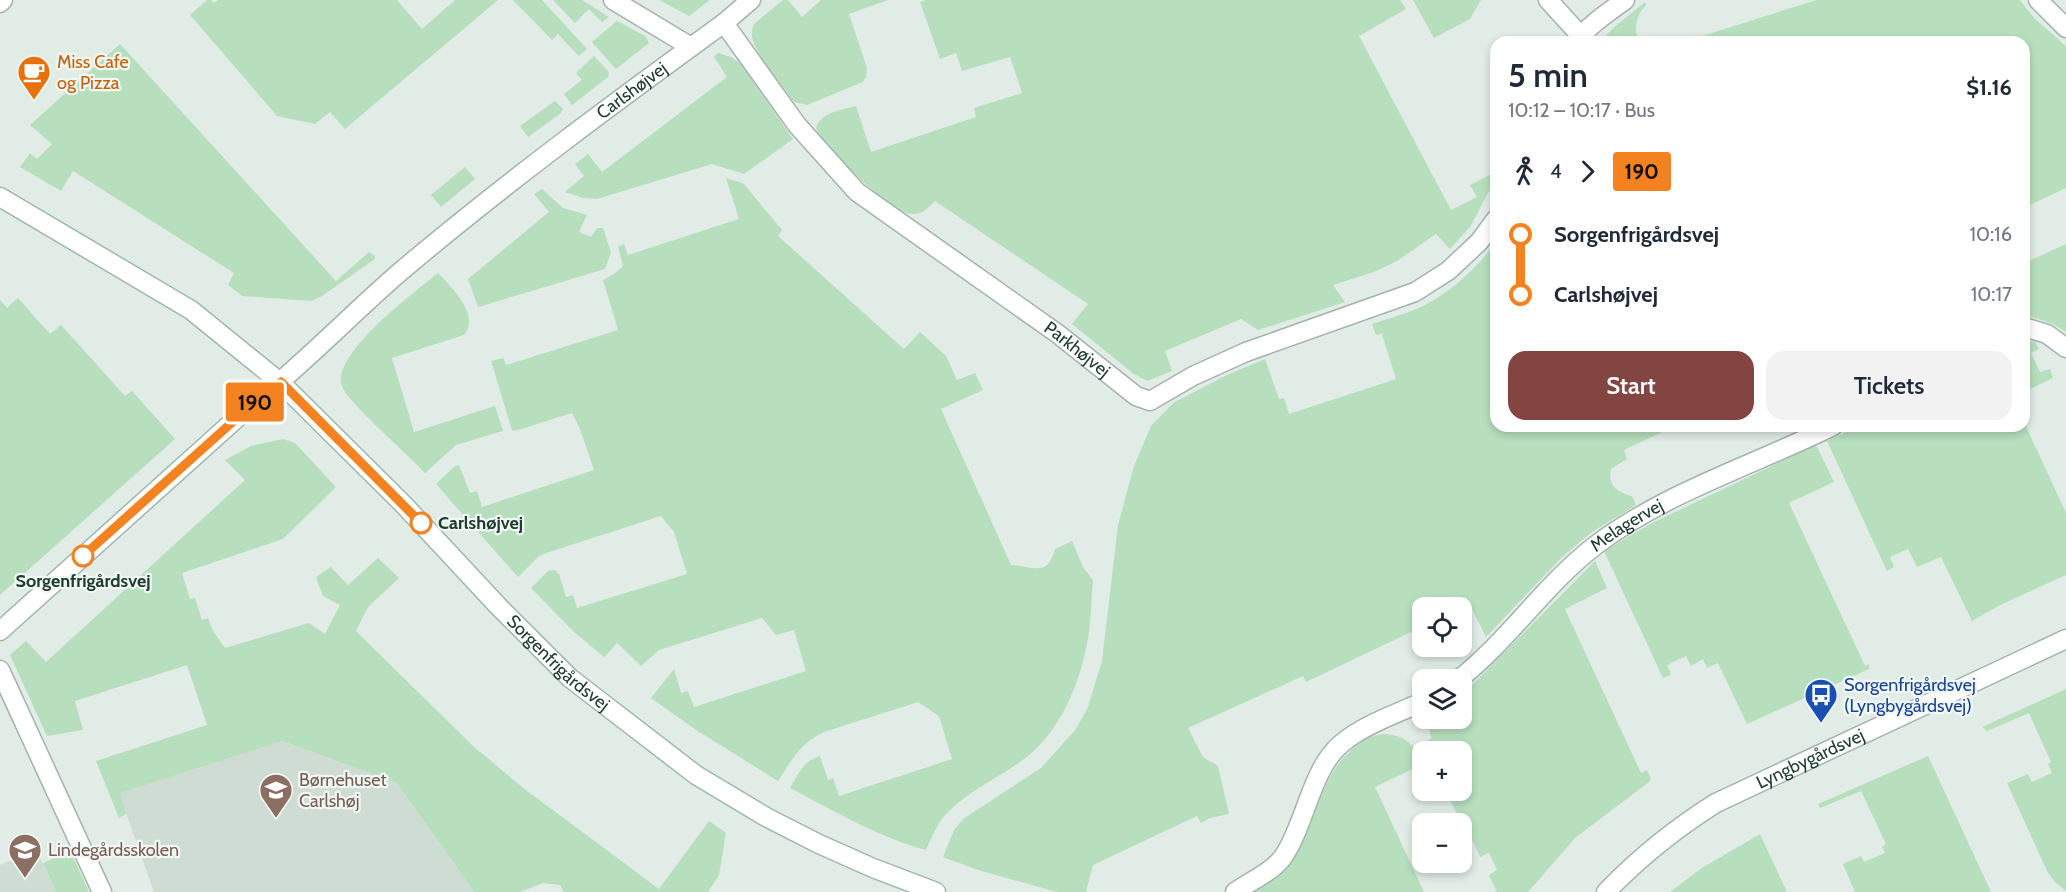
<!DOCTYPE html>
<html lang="en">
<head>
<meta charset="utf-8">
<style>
  :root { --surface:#fff; --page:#f2f2f3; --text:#1f2937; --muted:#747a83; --accent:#824542 }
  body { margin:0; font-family:Cabin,sans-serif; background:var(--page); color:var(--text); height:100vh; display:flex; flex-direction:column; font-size:22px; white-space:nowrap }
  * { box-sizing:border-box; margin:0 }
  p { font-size:20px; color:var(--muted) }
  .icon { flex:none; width:33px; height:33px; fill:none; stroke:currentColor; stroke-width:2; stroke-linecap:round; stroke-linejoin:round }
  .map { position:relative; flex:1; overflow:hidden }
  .sheet { position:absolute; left:1490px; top:36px; width:540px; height:396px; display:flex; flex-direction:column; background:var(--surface); border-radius:18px; box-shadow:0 3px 9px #0003 }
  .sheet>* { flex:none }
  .badge { padding:0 12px; border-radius:4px; font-size:21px; line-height:39px }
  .fabs { position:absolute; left:1412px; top:597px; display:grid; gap:12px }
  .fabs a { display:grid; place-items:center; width:60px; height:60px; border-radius:12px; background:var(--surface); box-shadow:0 3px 9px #0003; font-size:30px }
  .map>.badge { position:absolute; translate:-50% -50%; box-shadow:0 0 0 3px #fff }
  .legs { display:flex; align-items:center; gap:9px; height:66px; padding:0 18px; font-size:20px }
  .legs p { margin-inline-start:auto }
  .overview { display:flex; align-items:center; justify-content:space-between; height:102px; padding:0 18px }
  h1 { font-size:33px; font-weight:600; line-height:45px }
  .primary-button { display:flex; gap:12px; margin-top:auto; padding:12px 18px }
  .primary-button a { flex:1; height:69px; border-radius:18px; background:var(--accent); color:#fff; font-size:24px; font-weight:600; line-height:69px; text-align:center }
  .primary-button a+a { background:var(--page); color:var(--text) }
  ul { padding:0 18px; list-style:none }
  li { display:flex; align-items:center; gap:21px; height:60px; font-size:22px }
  li i { display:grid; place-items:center; width:9px; height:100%; margin:0 8px; background:currentColor }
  li i::after { content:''; width:15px; height:15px; margin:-8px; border:4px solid; border-radius:50%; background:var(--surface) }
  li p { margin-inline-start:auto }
  li:first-child i { background:linear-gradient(#0000 50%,currentColor 0) }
  li:last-child i { background:linear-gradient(currentColor 50%,#0000 0) }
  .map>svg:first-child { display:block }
  .built { fill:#cedcd4 }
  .green { fill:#b7dfbe }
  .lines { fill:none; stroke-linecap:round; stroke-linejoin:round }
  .street-casing { stroke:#a3b4ac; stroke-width:21 }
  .secondary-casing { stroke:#9eb8ac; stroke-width:21 }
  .street { stroke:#fff; stroke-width:18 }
  .secondary { stroke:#fff; stroke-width:18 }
  .line-1-casing { stroke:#fff; stroke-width:14 }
  .line-1 { stroke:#f58220; stroke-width:9 }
  .stop-1-dot { fill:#fff; stroke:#f58220; stroke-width:3 }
  .labels { text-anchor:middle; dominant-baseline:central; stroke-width:4.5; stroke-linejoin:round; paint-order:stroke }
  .food-label { font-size:18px; fill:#c56008; stroke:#f1f8f4; text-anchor:start }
  .street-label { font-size:18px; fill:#203d32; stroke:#f1f8f4 }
  .stop-label { font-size:18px; font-weight:bold; fill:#203d32; stroke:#f1f8f4; text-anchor:start }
  .transit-label { font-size:18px; fill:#164399; stroke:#f1f8f4; text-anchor:start }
  .education-label { font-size:18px; fill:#785e54; stroke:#f1f8f4; text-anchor:start }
</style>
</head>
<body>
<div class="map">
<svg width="2066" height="892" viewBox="0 0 2066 892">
  <rect width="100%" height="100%" fill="#e0ece5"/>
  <g class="built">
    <polygon points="281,741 397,783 474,892 154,892 119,793"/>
    <polygon points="36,849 56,892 0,892 0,865"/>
  </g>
  <g class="green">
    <polygon points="207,0 211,0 214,3 218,0 397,0 422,29 455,0 498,0 345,129 330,112 315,124 277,116 190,15"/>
    <polygon points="513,0 542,0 587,49 579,56 558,34 552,40"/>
    <polygon points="553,0 582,0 609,17 602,22 589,9 575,23"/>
    <polygon points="659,0 710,0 689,16"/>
    <path d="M783 0H788L802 17 821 0H888L849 14 867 68 866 77 863 82 807 105 794 102C784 87 758 56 753 41 751 34 751 29 755 23Z"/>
    <path d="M926 0H1400L1406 9 1359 36 1451 210 1477 197 1470 185 1493 173 1495 175V180L1470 227 1450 249 1436 234 1397 261 1374 272 1333 285 1345 302 1258 330 1241 319 1165 351 1172 371 1147 381 1134 374 1072 324 1088 304 935 201C927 209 920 217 907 213 888 208 822 147 816 128 821 112 841 110 856 106L871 152 976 117 974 108 1022 93 1010 57 962 71 956 53 940 59 920 2Z"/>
    <polygon points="1413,0 1481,0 1470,19 1434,38"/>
    <polygon points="1816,0 2020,0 2034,18 2066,46 2066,188 2030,205 2028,200 2024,201 2024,42 1696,42 1700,37 1715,32"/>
    <path d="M1645 2 1646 5C1636 15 1633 29 1639 42H1600L1612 29Z"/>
    <polygon points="617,21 645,36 649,43 616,69 592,42"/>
    <polygon points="120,44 336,281 369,252 375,256 375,259 322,296 311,301 242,296 228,285 234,273 73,171 61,191 20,167 30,153 37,159 52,144 30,125"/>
    <polygon points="718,53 731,57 740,63 793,139 744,174 712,164 597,199 583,198 565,192 584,176 575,164 588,154 602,172 727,77 714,57"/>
    <polygon points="594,56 609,72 608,77 572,105 564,94 582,80 576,73"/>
    <polygon points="555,101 563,109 561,113 528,137 520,126"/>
    <polygon points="465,167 475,179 441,207 431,195"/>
    <path d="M726 178 743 183 782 230 778 236 904 349 920 332 946 356 957 380 975 373 983 390 941 409 1011 565C1032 566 1048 578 1055 549L1072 541 1083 567 1093 580C1091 601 1091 624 1087 644 1079 685 1061 729 1028 756 1003 776 972 788 949 811 938 821 932 837 926 850 878 837 834 811 790 788 799 773 803 761 820 756L828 780 833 778 839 796 952 759 939 716 918 702 824 732C800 743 792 760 778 781L696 730 651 698 674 669 681 693 688 691 694 707 806 671 794 630 776 635 762 618 659 650 641 666 617 643 604 657 574 632 531 588 548 571 555 570 559 574 566 597 573 595 577 608 687 574 674 532 661 516 546 553 538 557 518 577 436 484 455 466 459 465 470 493 477 491 482 507 594 470 580 429 572 413 515 431 512 430 491 361 503 358 506 365 618 330 603 280 615 273 623 266 618 246 624 244 628 255 739 219Z"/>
    <polygon points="542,189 563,208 587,215 579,232 591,237 597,228 603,228 611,253 605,269 478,307 468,279 549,212 534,194"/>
    <path d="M1495 243 1496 426H1675L1624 450 1627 459 1611 469C1608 486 1616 492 1632 496L1636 505 1592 532 1562 557 1486 637 1466 597 1441 607 1422 608V636L1415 639 1411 632 1306 682 1303 676 1188 728 1203 757 1218 766 1229 814 1210 818 1201 823 1197 816 1093 865 1086 892H1057L978 870 943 857 954 830 963 819 1041 768 1076 729 1088 707 1102 661 1118 525 1134 466 1151 426 1173 403 1227 375 1265 359 1279 399 1284 398 1289 414 1396 379 1382 334 1376 335 1372 324C1390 318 1409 313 1425 305 1452 291 1478 267 1495 243Z"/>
    <polygon points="2066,244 2066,332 2053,324 2024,314 2024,263"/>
    <path d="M438 273C451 287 481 315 464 335L392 358 414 432 495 406 503 431 456 445 425 473C410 456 346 401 342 386 331 354 415 292 438 273Z"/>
    <polygon points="18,298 50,334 61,325 125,396 132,391 175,439 0,595 0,300 7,308"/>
    <polygon points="2024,341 2035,342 2039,349 2031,353 2040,372 2050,369 2053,378 2024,392"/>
    <polygon points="2024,422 2066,513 2066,575 1998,606 1972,621 1941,557 1917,567 1908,549 1890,557 1894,567 1887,571 1827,441 1860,426 2024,426"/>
    <polygon points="283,439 295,443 336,487 283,539 182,573 190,599 195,598 202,620 208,618 213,631 225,648 309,623 325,634 340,605 323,596 316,577 331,567 348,585 378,558 399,578 368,607 356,631 472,745 522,787 659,889 709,821 726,833 719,875 708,892 564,892 560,885 543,883 520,892 474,892 397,783 282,741 120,793 126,814 119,818 96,761 207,725 187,665 75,701 83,730 47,736 10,655 26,641 46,662 245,480 225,460 251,446"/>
    <polygon points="1816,445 1834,482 1789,503 1865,666 1869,664 1869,669 1747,724 1718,663 1707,668 1703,659 1691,666 1686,656 1667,665 1671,675 1663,678 1604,551 1652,523"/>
    <polygon points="1595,561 1607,588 1565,609 1641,773 1647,770 1651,779 1649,782 1575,838 1528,892 1497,892 1489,875 1497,870 1489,853 1480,857 1467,827 1463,827 1446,791 1461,790 1461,752 1429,751 1424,742 1432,738 1430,734 1430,719 1461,718 1461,692 1472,685"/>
    <polygon points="2066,689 2066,891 2054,881 2047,871 2007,783 2028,774 2032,782 2052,773 2048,764 2051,762 2029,713 1987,731 1982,727"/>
    <path d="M1386 734C1402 736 1409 740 1418 753L1415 760 1419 766 1375 787 1424 892H1255C1269 883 1283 874 1293 859 1317 823 1318 777 1354 748 1366 739 1371 735 1386 734Z"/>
    <polygon points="1928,756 1991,892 1855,892 1843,864 1861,856 1864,862 1885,853 1882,847 1886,844 1861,791 1820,808 1818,804"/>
    <polygon points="1760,834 1787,892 1670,892 1702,868"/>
    <polygon points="67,852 72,855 89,892 56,892 43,863"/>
  </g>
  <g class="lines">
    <g class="street-casing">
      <g id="street">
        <polyline points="613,0 691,47"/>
        <polyline points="1548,0 1581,36"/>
        <polyline points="2038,0 2066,28"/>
        <polyline points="0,3 3,0"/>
        <path id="s1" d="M724 23 797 125 857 192 1058 334 1136 396 1150 401 1193 376 1246 352 1415 292 1448 271 1479 242 1496 219"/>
        <path d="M1577 42C1588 25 1609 12 1625 0"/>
        <polyline points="2024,327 2047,334 2066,348"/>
        <path id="s2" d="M0 631 247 409C301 367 348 317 400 272 504 184 614 103 724 23L751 0"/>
        <polyline points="0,670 102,892"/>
        <path id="s3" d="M1458 680C1509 640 1545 584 1596 545 1664 493 1756 464 1833 426"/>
        <path d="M1235 892C1250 881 1271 873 1283 857 1305 826 1311 769 1341 744 1363 725 1396 714 1422 702"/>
        <path id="s4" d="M1606 892C1639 858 1676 828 1716 803L2066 639"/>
      </g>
    </g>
    <g class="secondary-casing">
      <g id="secondary">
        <path id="s5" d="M0 197 191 310 281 383 405 506 499 607 570 678 696 775 766 817 819 844 873 868 936 892"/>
      </g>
    </g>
    <use href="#street" class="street"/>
    <use href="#secondary" class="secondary"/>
  </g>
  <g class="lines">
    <g class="line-1-casing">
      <polyline id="line-1" points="83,556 247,409 281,382 421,523"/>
    </g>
    <use href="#line-1" class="line-1"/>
  </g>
  <defs>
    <g id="cafe-pin" transform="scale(1.725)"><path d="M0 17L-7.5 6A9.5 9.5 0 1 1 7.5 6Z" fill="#e8710a" stroke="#f1f8f4"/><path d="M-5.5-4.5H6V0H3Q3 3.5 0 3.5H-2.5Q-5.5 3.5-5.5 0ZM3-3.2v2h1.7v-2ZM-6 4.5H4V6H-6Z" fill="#fff"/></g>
    <g id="bus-pin" transform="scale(1.725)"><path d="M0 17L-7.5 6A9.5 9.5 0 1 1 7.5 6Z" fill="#1a4fb4" stroke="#f1f8f4"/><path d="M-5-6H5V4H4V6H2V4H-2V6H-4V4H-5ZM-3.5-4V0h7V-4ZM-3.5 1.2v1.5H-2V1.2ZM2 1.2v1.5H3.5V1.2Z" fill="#fff"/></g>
    <g id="school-pin" transform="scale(1.725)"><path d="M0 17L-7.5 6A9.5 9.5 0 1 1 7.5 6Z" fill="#8d6e63" stroke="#f1f8f4"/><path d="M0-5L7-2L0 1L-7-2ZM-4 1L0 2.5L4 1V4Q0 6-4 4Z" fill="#fff"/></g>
  </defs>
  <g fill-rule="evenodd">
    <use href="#cafe-pin" x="34" y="72"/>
    <use href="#bus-pin" x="1821" y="695"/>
    <use href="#school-pin" x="276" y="790"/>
    <use href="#school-pin" x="25" y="850"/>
  </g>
  <g class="stop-1-dot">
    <circle cx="421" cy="523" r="10"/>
    <circle cx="83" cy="556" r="10"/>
  </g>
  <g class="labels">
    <g class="food-label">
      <text x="57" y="62">Miss Cafe<tspan x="57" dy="21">og Pizza</tspan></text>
    </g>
    <g class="street-label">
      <text stroke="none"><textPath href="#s2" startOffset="832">Carlshøjvej</textPath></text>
      <text stroke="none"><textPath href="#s1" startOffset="486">Parkhøjvej</textPath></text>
      <text stroke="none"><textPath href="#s3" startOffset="230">Melagervej</textPath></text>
      <text stroke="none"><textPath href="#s5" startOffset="732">Sorgenfrigårdsvej</textPath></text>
      <text stroke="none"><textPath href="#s4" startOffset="246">Lyngbygårdsvej</textPath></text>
    </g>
    <g class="stop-label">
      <text x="438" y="523">Carlshøjvej</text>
      <text x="83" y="581" text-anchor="middle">Sorgenfrigårdsvej</text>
    </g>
    <g class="transit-label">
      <text x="1844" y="685">Sorgenfrigårdsvej<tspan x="1844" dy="21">(Lyngbygårdsvej)</tspan></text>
    </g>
    <g class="education-label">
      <text x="299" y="780">Børnehuset<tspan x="299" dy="21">Carlshøj</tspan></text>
      <text x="48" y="850">Lindegårdsskolen</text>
    </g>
  </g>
</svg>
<div class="fabs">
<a><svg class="icon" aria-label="locate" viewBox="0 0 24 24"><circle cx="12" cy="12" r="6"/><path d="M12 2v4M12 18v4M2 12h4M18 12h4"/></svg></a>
<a><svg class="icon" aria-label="layers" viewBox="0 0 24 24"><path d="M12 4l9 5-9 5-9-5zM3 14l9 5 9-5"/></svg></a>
<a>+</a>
<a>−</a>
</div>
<b class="badge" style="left:255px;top:402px;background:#f58220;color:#111">190</b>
<section class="sheet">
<div class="overview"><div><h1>5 min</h1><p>10:12 – 10:17 · Bus</p></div><b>$1.16</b></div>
<div class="legs"><svg class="icon" aria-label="walk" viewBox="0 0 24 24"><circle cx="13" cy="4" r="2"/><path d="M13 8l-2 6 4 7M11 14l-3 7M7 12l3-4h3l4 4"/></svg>4<svg class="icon" aria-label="forward" viewBox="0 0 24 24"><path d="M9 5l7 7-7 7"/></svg><b class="badge" style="background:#f58220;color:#111">190</b></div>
<ul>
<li><i style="color:#f58220"></i><b>Sorgenfrigårdsvej</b><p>10:16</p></li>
<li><i style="color:#f58220"></i><b>Carlshøjvej</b><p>10:17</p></li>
</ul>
<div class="primary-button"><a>Start</a><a>Tickets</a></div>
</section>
</div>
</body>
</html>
